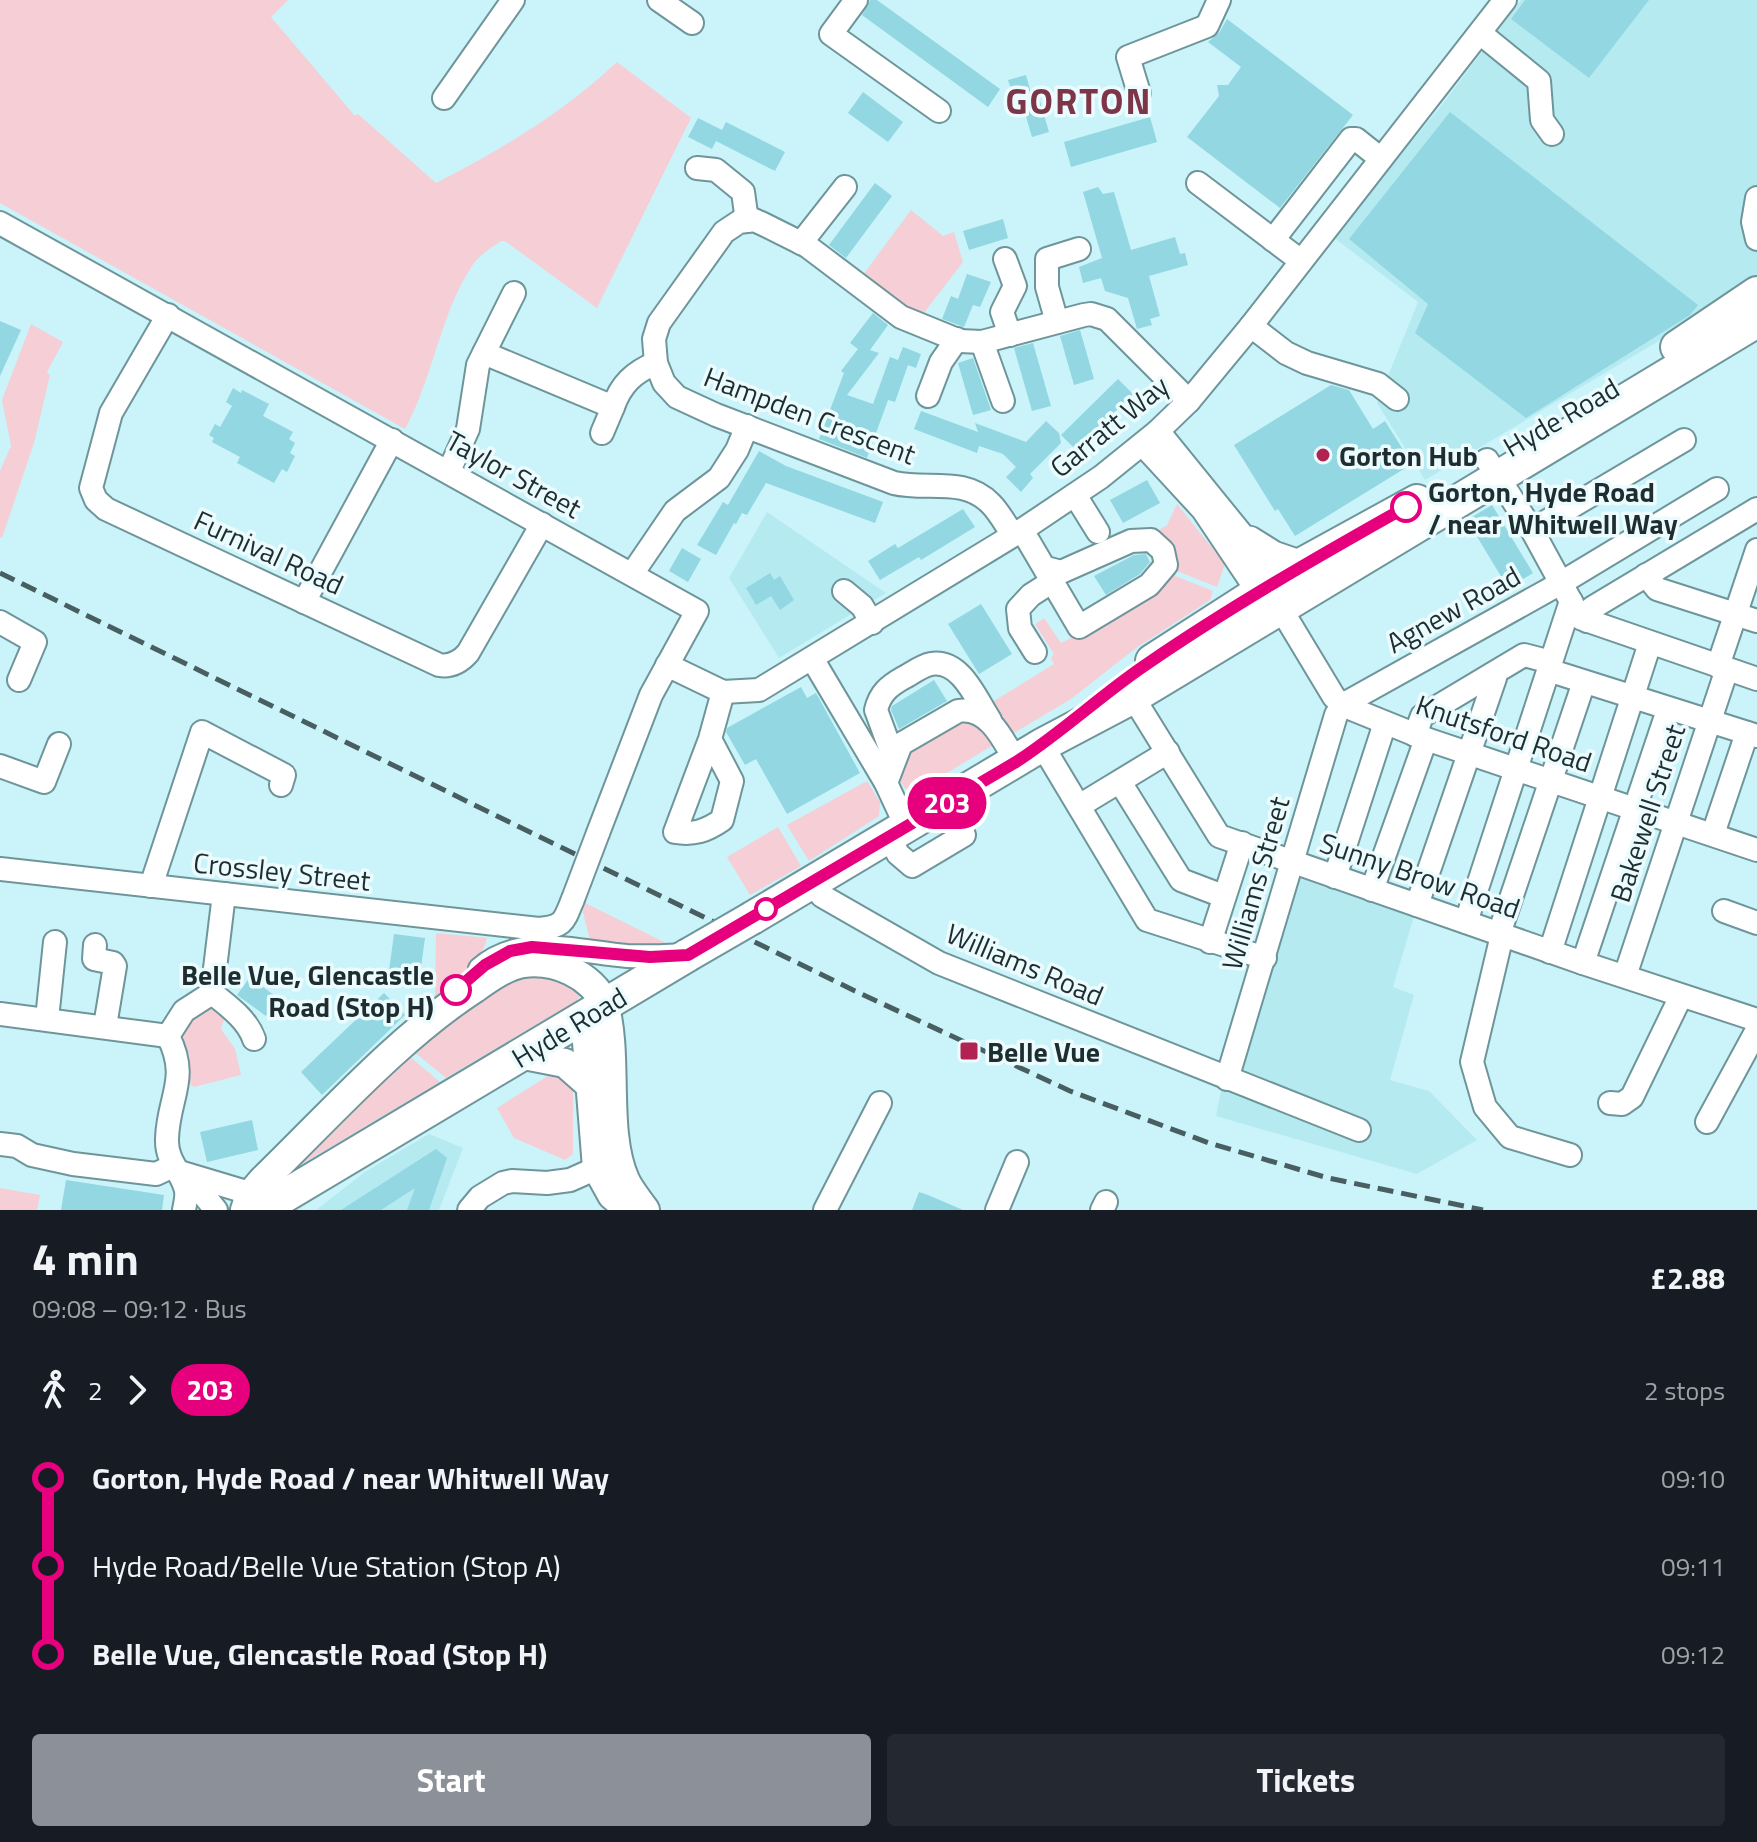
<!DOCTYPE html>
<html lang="en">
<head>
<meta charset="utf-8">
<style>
  :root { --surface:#171b24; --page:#242831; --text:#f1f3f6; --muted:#9ea1a6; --accent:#8c9099 }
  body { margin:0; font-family:"Titillium Web",sans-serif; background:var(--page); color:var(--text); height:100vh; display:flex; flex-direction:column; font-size:30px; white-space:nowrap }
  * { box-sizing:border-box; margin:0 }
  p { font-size:26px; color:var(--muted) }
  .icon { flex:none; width:44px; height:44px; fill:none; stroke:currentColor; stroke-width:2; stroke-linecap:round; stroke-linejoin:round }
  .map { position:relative; height:1210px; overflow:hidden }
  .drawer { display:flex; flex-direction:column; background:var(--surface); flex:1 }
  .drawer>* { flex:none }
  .badge { padding:0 16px; border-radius:26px; font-size:28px; line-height:52px }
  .map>.badge { position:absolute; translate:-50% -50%; box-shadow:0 0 0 4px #fff }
  .legs { display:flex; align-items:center; gap:12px; height:88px; padding:0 32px; font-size:26px }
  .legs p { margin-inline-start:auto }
  .overview { display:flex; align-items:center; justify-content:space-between; height:136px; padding:0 32px }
  h1 { font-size:44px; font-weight:700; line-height:60px }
  .cta { display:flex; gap:16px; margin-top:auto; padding:16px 32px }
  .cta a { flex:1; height:92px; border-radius:8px; background:var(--accent); color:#fff; font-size:32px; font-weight:700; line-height:92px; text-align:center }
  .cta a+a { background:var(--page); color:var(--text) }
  ul { padding:0 32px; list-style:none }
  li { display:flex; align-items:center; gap:28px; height:88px; font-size:30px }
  li i { display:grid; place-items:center; width:12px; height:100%; margin:0 10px; background:currentColor }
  li i::after { content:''; width:20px; height:20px; margin:-10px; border:6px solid; border-radius:50%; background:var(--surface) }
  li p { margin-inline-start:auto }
  li:first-child i { background:linear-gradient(#0000 50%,currentColor 0) }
  li:last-child i { background:linear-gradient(currentColor 50%,#0000 0) }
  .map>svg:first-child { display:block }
  .built { fill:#b6eaf1 }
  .green { fill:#f6ced5 }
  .building { fill:#92d7e1 }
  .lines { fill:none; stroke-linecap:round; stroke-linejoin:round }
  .minor-casing { stroke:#6e959a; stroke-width:26 }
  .major-casing { stroke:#6e959a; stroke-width:32 }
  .highway-casing { stroke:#6e959a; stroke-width:36 }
  .minor { stroke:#fff; stroke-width:22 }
  .major { stroke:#fff; stroke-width:28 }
  .highway { stroke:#fff; stroke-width:32 }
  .rail { stroke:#485e61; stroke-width:5; stroke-dasharray:16 8; stroke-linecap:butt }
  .minor-bridge-casing { stroke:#6e959a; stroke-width:26; stroke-linecap:butt }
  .highway-bridge-casing { stroke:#6e959a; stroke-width:36; stroke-linecap:butt }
  .minor-bridge { stroke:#fff; stroke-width:22 }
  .highway-bridge { stroke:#fff; stroke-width:32 }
  .line-1-casing { stroke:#fff; stroke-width:18 }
  .line-1 { stroke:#e6007e; stroke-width:12 }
  .poi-dot { fill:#b22253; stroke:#ecfcfe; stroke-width:3 }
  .stop-1-dot { fill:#fff; stroke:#e6007e; stroke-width:4 }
  .labels { text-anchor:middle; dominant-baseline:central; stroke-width:7; stroke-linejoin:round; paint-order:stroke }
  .street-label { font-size:28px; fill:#1e2e30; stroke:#ecfcfe }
  .poi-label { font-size:28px; font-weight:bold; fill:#1e2e30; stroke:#ecfcfe; text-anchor:start }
  .stop-label { font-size:28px; font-weight:bold; fill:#1e2e30; stroke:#ecfcfe; text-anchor:start }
  .district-label { font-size:36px; font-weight:bold; letter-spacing:2px; fill:#7d3648; stroke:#ecfcfe }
</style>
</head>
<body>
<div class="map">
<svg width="1757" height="1210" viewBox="0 0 1757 1210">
  <rect width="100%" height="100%" fill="#caf4fa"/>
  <g class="built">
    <polygon points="1521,0 1757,0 1757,279 1694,320 1425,480 1377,403 1418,302 1332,236 1438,110"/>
    <polygon points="767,512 886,593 779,658 729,578"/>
    <polygon points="1295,871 1414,916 1393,987 1414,995 1390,1080 1429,1091 1477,1140 1417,1174 1216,1116 1222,1086"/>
    <polygon points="429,1134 463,1148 439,1210 316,1210 365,1172"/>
  </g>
  <g class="green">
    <path d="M0 0H288L271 17 355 116 358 114 436 183C501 150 564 112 617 62L691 118 597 308 505 241H501C491 248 479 255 472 266 440 314 433 378 405 429L0 203Z"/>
    <polygon points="911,210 943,236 954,232 963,262 920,318 863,275"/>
    <polygon points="31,324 63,342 47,372 50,375 34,443 2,538 0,537 0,471 11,446 2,400"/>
    <polygon points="1177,504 1225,564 1217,587 1172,569 1151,535 1167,525"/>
    <polygon points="1173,575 1213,591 1210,600 1136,648 1071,699 1012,734 989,704 1054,664 1051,658 1054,654 1035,624 1044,618 1061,643 1073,637 1076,639 1163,587"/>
    <polygon points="975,718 995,744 910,795 900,781 905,752 956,719"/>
    <polygon points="867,781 880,802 879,816 809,861 787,825"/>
    <polygon points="778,827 801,866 750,895 727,857"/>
    <polygon points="585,903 668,944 644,948 590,941 582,908"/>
    <path d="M436 933 487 938C482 962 452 981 435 997Z"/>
    <polygon points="540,973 584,991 576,1001 446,1078 413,1051 429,1036 507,981"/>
    <polygon points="209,1008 225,1016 221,1029 235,1049 241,1075 194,1087 190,1084 190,1057 182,1033 194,1016"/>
    <polygon points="408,1055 440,1082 290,1171"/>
    <polygon points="551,1074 563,1076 573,1089 573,1154 565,1160 514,1138 497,1108"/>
    <polygon points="0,1188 40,1195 37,1210 0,1210"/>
  </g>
  <g class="building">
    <polygon points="870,0 877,0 1000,89 988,107 862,15"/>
    <polygon points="1525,0 1649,0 1589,78 1511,19"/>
    <polygon points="1227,19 1353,115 1280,208 1187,137 1219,96 1217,85 1228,85 1241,67 1208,42 1219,33"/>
    <polygon points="1026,75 1031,93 1037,91 1049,132 1032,137 1020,96 1014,98 1008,80"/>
    <polygon points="863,92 903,122 888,142 848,113"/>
    <polygon points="1450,112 1698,305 1690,315 1526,418 1415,333 1428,304 1349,239"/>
    <polygon points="1150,117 1157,142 1071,167 1064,142"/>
    <polygon points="698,118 722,130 726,122 785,152 775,171 716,141 712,149 688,137"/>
    <polygon points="875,183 892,196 846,258 829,245"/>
    <polygon points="1098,187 1103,194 1114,192 1131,250 1175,237 1180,254 1185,253 1188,265 1149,276 1160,316 1150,319 1152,325 1137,329 1128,298 1105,291 1101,278 1083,283 1079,267 1102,258 1083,192"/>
    <polygon points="1003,219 1008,238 969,250 963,231"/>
    <polygon points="967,274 991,282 980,307 973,305 964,327 942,319 951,296 958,299"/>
    <polygon points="873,313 888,325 870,350 879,353 847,395 873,404 890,357 898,360 903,347 921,354 916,368 908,365 895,402 888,400 867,458 819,439 844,373 841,371 858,349 850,343"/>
    <polygon points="0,321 21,330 0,376"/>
    <polygon points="1080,330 1094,379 1074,385 1060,336"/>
    <polygon points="1033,343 1051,406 1032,411 1014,348"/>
    <polygon points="973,358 991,410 973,415 958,363"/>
    <polygon points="1118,379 1133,394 1076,450 1061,435"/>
    <polygon points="1331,385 1349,390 1373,429 1385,421 1412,464 1295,536 1278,509 1275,511 1234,445"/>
    <polygon points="233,388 241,393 242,390 269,404 263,416 293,432 289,439 295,443 290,453 295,456 287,472 282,469 274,483 237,463 240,457 212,442 214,438 209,435 215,424 220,427 232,406 226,402"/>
    <polygon points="921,411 978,432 975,423 1026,442 1046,421 1059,433 1061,443 1030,474 1033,478 1021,492 1006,477 1016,467 1003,454 979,446 977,453 914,429"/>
    <polygon points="759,451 786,466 883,502 875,523 766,483 747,515 742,513 736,524 734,523 716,555 697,545 723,502 728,505"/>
    <polygon points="1147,480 1160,503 1123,523 1110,500"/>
    <polygon points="1492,505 1533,573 1508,588 1467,520"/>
    <polygon points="963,509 975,527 921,560 919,557 880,580 868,561 895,544 898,548"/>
    <polygon points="682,548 701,559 688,582 669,571"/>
    <polygon points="1146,554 1150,562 1140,574 1106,595 1094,576 1134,555"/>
    <polygon points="770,573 774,580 780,576 794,600 780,610 771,596 756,605 746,588"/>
    <polygon points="981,604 1012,654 979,674 948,624"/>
    <polygon points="934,680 947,701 899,729 891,710 892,706"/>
    <polygon points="801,687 807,698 816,693 860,773 787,814 756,759 745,765 726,732 727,728"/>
    <polygon points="394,934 425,938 418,989 387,985"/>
    <polygon points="250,977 279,999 266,1016 237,995"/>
    <polygon points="384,993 405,1015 322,1095 301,1072"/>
    <polygon points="252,1120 258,1150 207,1162 200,1132"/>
    <polygon points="436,1149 447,1158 429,1210 407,1210 415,1188 381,1210 341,1210"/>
    <polygon points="66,1180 164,1195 162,1210 61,1210"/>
    <polygon points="919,1192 928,1195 963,1210 912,1210"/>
  </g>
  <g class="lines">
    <g class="minor-casing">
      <g id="minor">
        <polyline points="659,0 692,23"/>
        <polyline points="856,0 831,34 939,111"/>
        <polyline points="1480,33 1539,81 1542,120 1552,134"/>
        <polyline points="1139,93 1128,57 1207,26 1219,0"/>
        <polyline points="444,98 513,0"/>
        <polyline points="697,168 716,170 743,192 747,221"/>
        <polyline points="1198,183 1301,261"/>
        <polyline points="1757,198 1753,222 1757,239"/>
        <polyline points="0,223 697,611 651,695 598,833"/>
        <polyline points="1273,240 1351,139 1356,139 1381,159"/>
        <polyline points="801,243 845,187"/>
        <polyline points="1005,259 1015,286 1002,312 1010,335"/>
        <path d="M168 315 111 413 91 488 96 500 106 509 439 665C451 667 460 662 468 653L542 524"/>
        <polyline points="1057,322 1047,287 1047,259 1079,249"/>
        <polyline points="1251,326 1286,353 1307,363 1378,384 1397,399"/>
        <polyline points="982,342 1003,401"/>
        <path d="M484 353 613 407C621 384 634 372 656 363"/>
        <polyline points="928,396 941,362 957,339"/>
        <polyline points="1158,431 1244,537 1244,543 1274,582 1281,609 1334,697 1342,705 1426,739 1757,850"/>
        <polyline points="602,433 613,407"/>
        <polyline points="1143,445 1203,510 1258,592 1267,599"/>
        <polyline points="1487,460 1532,530 1580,618 1757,679"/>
        <polyline points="449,471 468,429 478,365 514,293"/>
        <polyline points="1075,495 1098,532"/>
        <polyline points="1022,530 1079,627 1149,585 1166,565 1163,551 1151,540 1131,541 1061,572 1046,568"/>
        <polyline points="1532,530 1684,440"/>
        <path d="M1013 535C1006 525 999 512 991 504 964 476 927 491 894 483L716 415 677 397 664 383 656 363 654 339 659 323 724 232 739 222 754 220 763 224 807 246 901 317 960 341 982 342 1084 315 1091 314 1107 319 1189 401"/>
        <polyline points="1244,537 1251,538 1275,553 1304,563"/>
        <polyline points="632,574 675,511 719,478 737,450 747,426"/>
        <polyline points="1646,575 1657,589 1757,621"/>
        <polyline points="844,591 862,606 872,623"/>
        <polyline points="304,602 392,440"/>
        <polyline points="1587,621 1592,608 1757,509"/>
        <polyline points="0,622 35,642 19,680"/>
        <polyline points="1035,652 1020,628 1018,609 1031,595 1053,581"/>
        <polyline points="813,660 886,783 906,826"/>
        <polyline points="667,665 723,692 759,690 1022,530 1101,477 1158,431 1189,401 1251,326 1505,0"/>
        <polyline points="1718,666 1757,550"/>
        <polyline points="1548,670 1757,736"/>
        <polyline points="1133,697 1219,836 1583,963 1757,1020"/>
        <polyline points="1415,735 1422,716 1524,655 1551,662"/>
        <path d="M710 739 732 781 722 820C706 831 694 835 675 832L710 739 723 692"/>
        <polyline points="1042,745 1147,920 1265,958"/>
        <path d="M894 759 876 710C880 693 889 686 903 678 911 674 921 666 931 664 961 659 976 699 990 720"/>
        <polyline points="0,766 44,782 59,744"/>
        <polyline points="1120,782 1181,880 1223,896"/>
        <path d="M886 783 901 744 958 711C988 706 1003 739 1016 762"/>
        <polyline points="1079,806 1168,752"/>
        <polyline points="1713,834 1747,733"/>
        <polyline points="889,837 898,854 912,866 964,835 947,803"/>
        <path d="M0 869 539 929C564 927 564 921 573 899"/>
        <polyline points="1335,877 1385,723"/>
        <polyline points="813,882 822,896 939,963 1359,1130"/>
        <polyline points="151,886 202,732 284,775 281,785"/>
        <polyline points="1372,890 1426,739"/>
        <polyline points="1417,905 1495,678 1493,674"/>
        <polyline points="1724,911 1757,923"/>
        <polyline points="1466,922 1571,601"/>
        <polyline points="1499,934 1584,682"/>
        <polyline points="1502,935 1472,1062 1485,1107 1510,1137 1570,1155"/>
        <polyline points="1210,942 1242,843"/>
        <polyline points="95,945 94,959 113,963 115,966 105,1026"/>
        <polyline points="1550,952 1650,643"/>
        <polyline points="1583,963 1668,710"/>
        <path d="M480 969C521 933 578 952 627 956 646 957 664 956 684 955"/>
        <polyline points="1625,976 1727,669"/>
        <path d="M212 993C227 1005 247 1019 254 1039"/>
        <polyline points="0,1014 168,1036"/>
        <polyline points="47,1019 55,942"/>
        <polyline points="1227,1079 1336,715 1342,705 1561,583 1717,489"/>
        <polyline points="1610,1103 1622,1104 1632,1097 1681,996"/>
        <polyline points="1707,1122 1757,1030"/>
        <polyline points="0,1144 17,1146 32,1155 73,1164 156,1174 173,1166"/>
        <polyline points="176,1171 263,1197"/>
        <polyline points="187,1175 216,1210"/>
        <path d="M184 1210C185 1204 187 1197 186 1191 183 1173 166 1162 167 1139 168 1097 190 1079 168 1036L184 1011 212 993 224 894"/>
        <polyline points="469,1210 480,1197 503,1183 512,1181 547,1183 570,1180 597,1168 607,1156"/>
        <polyline points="825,1210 880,1103"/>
        <polyline points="997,1210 1017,1162"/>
        <polyline points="1102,1210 1106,1202"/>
      </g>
    </g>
    <g class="major-casing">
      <g id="major">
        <polyline points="585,1017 597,1168 612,1195 619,1201 641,1209"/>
        <polyline points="524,1055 565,1063 590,1085"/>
        <path d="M245 1210 250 1195 263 1180C329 1116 399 1037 475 988 489 978 506 966 523 963 539 961 557 964 571 971 584 977 600 990 604 1004 619 1056 603 1131 625 1180 630 1191 638 1200 645 1210"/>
      </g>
    </g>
    <g class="highway-casing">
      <g id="highway">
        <polyline points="1677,347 1757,293"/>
        <polyline points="1152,661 1304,563 1417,501"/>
        <polyline points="752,918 1042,745 1133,697 1757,321"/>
        <polyline points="261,1210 688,955"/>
      </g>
    </g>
    <use href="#minor" class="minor"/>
    <use href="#major" class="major"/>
    <use href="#highway" class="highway"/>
    <polyline class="rail" points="0,573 855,991 1070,1091 1209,1143 1328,1178 1483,1210"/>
    <g class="minor-bridge-casing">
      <polyline id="minor-bridge" points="573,899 598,833"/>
    </g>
    <g class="highway-bridge-casing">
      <polyline id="highway-bridge" points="688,955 752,918"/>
    </g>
    <use href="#minor-bridge" class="minor-bridge"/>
    <use href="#highway-bridge" class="highway-bridge"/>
  </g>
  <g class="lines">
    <g class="line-1-casing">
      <path id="line-1" d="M456 990 485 965 510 951 532 947 650 957 688 955 1016 762C1061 733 1100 696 1144 666 1228 608 1317 557 1406 507"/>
    </g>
    <use href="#line-1" class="line-1"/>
  </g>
  <g class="poi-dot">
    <circle cx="1323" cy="455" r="8"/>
    <rect x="959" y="1041" width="20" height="20" rx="4"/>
  </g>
  <g class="stop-1-dot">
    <circle cx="1406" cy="507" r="14"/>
    <circle cx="766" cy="909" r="10"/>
    <circle cx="456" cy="990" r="14"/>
  </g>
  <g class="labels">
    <g class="street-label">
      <text transform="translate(810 415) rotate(21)">Hampden Crescent</text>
      <text transform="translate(1561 417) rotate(-30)">Hyde Road</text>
      <text transform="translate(1109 426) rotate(-39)">Garratt Way</text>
      <text transform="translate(514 474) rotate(29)">Taylor Street</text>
      <text transform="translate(269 552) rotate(25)">Furnival Road</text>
      <text transform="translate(1453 609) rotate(-29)">Agnew Road</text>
      <text transform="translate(1504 733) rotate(19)">Knutsford Road</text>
      <text transform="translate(1647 813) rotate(-72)">Bakewell Street</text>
      <text transform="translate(282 871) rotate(6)">Crossley Street</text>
      <text transform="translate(1420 875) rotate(19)">Sunny Brow Road</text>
      <text transform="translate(1255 883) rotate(-74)">Williams Street</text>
      <text transform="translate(1025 964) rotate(23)">Williams Road</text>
      <text transform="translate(569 1027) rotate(-31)">Hyde Road</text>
    </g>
    <g class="poi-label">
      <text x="1339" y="455">Gorton Hub</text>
      <text x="987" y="1051">Belle Vue</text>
    </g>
    <g class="stop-label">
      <text x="1428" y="491">Gorton, Hyde Road<tspan x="1428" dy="32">/ near Whitwell Way</tspan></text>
      <text x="434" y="974" text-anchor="end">Belle Vue, Glencastle<tspan x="434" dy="32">Road (Stop H)</tspan></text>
    </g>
    <g class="district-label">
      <text x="1079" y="100">GORTON</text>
    </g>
  </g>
</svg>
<b class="badge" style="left:947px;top:803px;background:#e6007e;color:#fff">203</b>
</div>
<section class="drawer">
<div class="overview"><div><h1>4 min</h1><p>09:08 – 09:12 · Bus</p></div><b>£2.88</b></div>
<div class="legs"><svg class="icon" aria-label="walk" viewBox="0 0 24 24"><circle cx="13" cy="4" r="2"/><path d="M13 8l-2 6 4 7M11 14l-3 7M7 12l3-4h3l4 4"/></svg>2<svg class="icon" aria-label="forward" viewBox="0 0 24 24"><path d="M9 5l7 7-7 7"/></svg><b class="badge" style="background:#e6007e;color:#fff">203</b><p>2 stops</p></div>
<ul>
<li><i style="color:#e6007e"></i><b>Gorton, Hyde Road / near Whitwell Way</b><p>09:10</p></li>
<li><i style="color:#e6007e"></i><span>Hyde Road/Belle Vue Station (Stop A)</span><p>09:11</p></li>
<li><i style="color:#e6007e"></i><b>Belle Vue, Glencastle Road (Stop H)</b><p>09:12</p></li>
</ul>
<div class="cta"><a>Start</a><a>Tickets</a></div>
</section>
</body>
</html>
